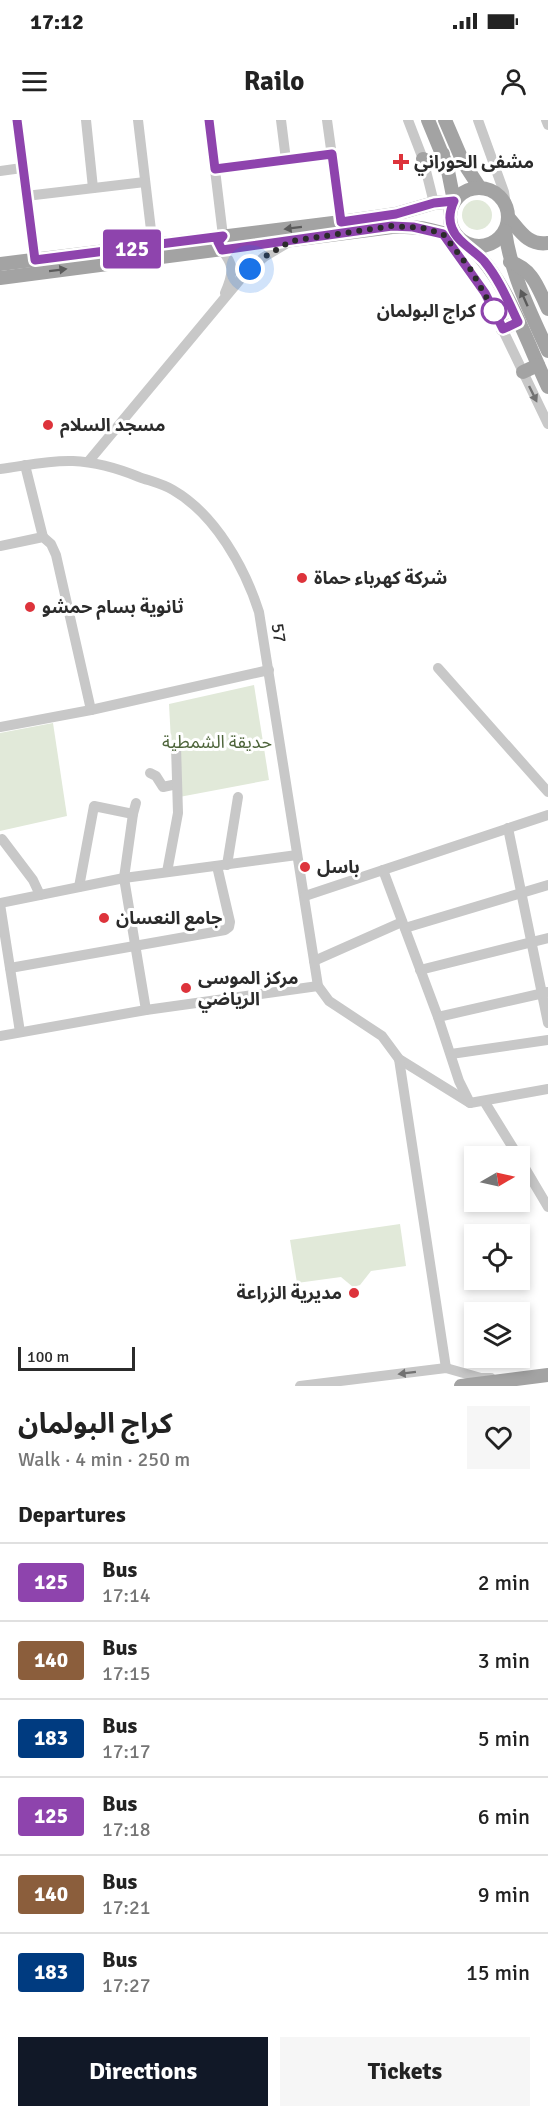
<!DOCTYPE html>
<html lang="en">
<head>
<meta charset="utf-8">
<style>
  :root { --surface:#fff; --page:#f6f6f6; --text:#222; --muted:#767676; --line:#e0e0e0; --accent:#111827 }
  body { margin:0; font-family:Signika,"Noto Sans Arabic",sans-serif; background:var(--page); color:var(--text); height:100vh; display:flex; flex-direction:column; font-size:22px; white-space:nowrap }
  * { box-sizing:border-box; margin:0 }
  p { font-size:20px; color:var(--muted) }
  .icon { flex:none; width:33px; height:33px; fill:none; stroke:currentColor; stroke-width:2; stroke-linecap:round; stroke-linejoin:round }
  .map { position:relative; height:1266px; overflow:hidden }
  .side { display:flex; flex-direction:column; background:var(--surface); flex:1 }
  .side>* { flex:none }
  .badge { padding:0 12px; border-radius:4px; font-size:21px; line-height:39px }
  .needle { width:39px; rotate:81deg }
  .controls { position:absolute; left:464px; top:1026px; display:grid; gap:12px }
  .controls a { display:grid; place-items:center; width:66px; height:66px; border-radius:0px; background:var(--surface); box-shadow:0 3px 9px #0003; font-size:30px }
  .scale { position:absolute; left:18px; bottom:15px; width:117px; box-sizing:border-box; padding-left:6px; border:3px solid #2b2b2b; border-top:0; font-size:16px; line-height:21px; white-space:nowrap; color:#2b2b2b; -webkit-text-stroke:4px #fff; paint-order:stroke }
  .you { position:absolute; width:30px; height:30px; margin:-15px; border:4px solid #fff; border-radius:50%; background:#1a73e8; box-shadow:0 0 0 9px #1a73e833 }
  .map>.badge { position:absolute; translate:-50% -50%; box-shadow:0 0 0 3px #fff }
  h2 { padding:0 18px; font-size:22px; line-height:54px }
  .round { display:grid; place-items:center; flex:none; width:63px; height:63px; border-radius:0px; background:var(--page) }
  .overview { display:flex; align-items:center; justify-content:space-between; height:102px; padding:0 18px }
  h1 { font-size:28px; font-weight:700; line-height:45px }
  .cta { display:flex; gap:12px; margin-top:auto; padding:12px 18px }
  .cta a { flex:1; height:69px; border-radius:0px; background:var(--accent); color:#fff; font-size:24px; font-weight:700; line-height:69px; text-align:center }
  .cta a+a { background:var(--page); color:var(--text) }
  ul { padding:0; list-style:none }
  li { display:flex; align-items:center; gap:18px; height:78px; padding:0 18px; border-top:2px solid var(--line) }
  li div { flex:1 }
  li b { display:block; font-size:22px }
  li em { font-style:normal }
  li .badge { min-width:66px; font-weight:700; text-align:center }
  .status { display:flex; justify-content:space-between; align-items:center; height:42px; padding:0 30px; background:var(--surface); direction:ltr }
  .status svg { height:16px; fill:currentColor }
  header { display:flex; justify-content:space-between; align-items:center; height:78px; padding:0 18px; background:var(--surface); font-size:27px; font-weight:700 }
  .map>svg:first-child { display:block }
  .green { fill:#e1e9d9 }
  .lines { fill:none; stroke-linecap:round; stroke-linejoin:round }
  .minor { stroke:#c8c8c8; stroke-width:10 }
  .major { stroke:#a3a3a3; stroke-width:14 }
  .oneway { fill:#5b5b5b }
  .oneway2 { fill:#727272 }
  .line-casing { stroke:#fff; stroke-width:14 }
  .line { stroke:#8e44ad; stroke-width:9 }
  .walk { stroke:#2b2b2b; stroke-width:6; stroke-dasharray:0 10.8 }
  .poi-dot { fill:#dd333b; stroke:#fff; stroke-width:2 }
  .stop-dot { fill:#fff; stroke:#8e44ad; stroke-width:3 }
  .labels { text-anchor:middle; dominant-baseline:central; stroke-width:6; stroke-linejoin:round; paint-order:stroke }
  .poi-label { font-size:18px; font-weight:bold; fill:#2b2b2b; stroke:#fff; text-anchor:start }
  .stop-label { font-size:18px; font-weight:bold; fill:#2b2b2b; stroke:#fff; text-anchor:end }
  .street-label { font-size:18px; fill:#2b2b2b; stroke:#fff }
  .park-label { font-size:18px; fill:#4e653b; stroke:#fff }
</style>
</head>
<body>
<div class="status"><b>17:12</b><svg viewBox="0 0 49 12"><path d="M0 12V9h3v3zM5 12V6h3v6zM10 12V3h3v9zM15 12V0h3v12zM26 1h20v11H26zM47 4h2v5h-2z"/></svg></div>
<header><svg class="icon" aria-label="menu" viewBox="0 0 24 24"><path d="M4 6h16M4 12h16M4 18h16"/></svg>Railo<svg class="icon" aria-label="person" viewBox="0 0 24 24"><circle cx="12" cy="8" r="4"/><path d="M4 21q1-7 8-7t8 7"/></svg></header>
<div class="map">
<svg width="548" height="1266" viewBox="0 0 548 1266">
  <rect width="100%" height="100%" fill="#fff"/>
  <g class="green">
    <circle cx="477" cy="95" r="15"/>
    <polygon points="254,565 269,660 174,678 169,584"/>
    <polygon points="53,603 67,696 0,711 0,613"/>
    <polygon points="400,1104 406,1146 371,1151 360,1165 353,1167 341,1157 297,1163 290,1120"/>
  </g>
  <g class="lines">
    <g class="minor">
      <polyline points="17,0 35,140"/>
      <polyline points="86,0 93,68"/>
      <polyline points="138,0 153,127"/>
      <path d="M209 0 223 116 219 119 218 125C234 144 235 150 225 173"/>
      <polyline points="281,0 286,40"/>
      <polyline points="327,0 341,102"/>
      <polyline points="408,0 423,39 434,83"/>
      <polyline points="478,0 504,72 506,85"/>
      <polyline points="546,0 548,5"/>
      <polyline points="215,49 332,34"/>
      <polyline points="0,51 22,48"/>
      <polyline points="26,76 145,62"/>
      <polyline points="443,114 485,173 548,304"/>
      <polyline points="88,342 243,156 264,137 289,122"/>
      <polyline points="25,345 43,417"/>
      <path d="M0 349C24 346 48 340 73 341 96 342 117 348 139 357 150 361 163 364 173 370 215 394 245 448 259 492L318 866 329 881 382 916 399 939 470 983 548 969"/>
      <polyline points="0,426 43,417 51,424 56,435 91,590"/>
      <polyline points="438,548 548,672"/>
      <polyline points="0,607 91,590 269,550"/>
      <polyline points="150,653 156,656 163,667 177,664"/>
      <polyline points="133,694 124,758 146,890"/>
      <polyline points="508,708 548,903"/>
      <polyline points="2,719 33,760 40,775"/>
      <polyline points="227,745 238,677"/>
      <polyline points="383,750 438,897 459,961 470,983"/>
      <polyline points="167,752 178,693 176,626"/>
      <polyline points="79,767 94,686 133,694 136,683"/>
      <polyline points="305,776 548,695"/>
      <polyline points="0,783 124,758 297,735"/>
      <polyline points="0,784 20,912"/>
      <polyline points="405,808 548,765"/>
      <polyline points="314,841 402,802"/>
      <polyline points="10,848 225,810 229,807 230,802 217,746"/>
      <polyline points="420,850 548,818"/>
      <polyline points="438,897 548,872"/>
      <polyline points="0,916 146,890 318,866"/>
      <polyline points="451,934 548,920"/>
      <polyline points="399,939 446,1248"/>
      <polyline points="484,981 518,1036"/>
      <polyline points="519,1038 548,1087"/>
      <polyline points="300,1266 446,1248 481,1258 491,1258"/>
    </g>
    <g class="major">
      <polyline points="445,0 463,42 480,68"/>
      <path d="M423 39C431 44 438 42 443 34"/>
      <circle cx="479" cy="97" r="29"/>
      <path d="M508 97C520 111 528 126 548 123"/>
      <path d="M505 111C511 154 530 192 548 231"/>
      <path d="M510 142C533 149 538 168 548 189"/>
      <polyline points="0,144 341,102 396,94 434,83 454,81 447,46 428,0"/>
      <path d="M0 158 392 107C416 106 447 110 467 125 504 152 528 225 548 267"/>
      <polyline points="503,209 517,202"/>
      <polyline points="523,252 538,245"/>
      <polyline points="461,1266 548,1255"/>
    </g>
  </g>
  <defs><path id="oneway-solid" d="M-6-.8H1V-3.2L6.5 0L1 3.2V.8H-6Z" transform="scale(1.5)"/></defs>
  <g class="oneway">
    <use href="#oneway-solid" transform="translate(293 108) rotate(173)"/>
    <use href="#oneway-solid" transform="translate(58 150) rotate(-7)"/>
    <use href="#oneway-solid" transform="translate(524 178) rotate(-114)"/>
  </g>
  <g class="oneway2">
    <use href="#oneway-solid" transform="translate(533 274) rotate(64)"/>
    <use href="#oneway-solid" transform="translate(407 1253) rotate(173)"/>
  </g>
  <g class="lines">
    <g class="line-casing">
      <path id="line" d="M17 0 35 140 223 116 218 122 222 130 392 106 413 107 443 114 485 173 503 209 518 202C508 181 499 159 484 141 474 130 457 122 452 108 448 99 450 90 454 81L434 83 396 94 341 102 332 34 215 49 209 0"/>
    </g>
    <use href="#line" class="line"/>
    <polyline class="walk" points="250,149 264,137 291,121 392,106 423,108 443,114 471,150 494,191"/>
  </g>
  <g class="poi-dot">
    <path d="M398 33h6v6h6v6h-6v6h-6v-6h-6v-6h6z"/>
    <circle cx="48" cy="305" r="6"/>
    <circle cx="302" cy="458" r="6"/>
    <circle cx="30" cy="487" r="6"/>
    <circle cx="305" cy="747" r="6"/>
    <circle cx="104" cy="798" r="6"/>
    <circle cx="186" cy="868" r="6"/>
    <circle cx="354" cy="1173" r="6"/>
  </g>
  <circle class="stop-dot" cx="494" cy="191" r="12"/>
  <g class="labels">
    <g class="poi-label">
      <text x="414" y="42">مشفى الحوراني</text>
      <text x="60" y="305">مسجد السلام</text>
      <text x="314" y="458">شركة كهرباء حماة</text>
      <text x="42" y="487">ثانوية بسام حمشو</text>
      <text x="317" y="747">باسل</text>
      <text x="116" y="798">جامع النعسان</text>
      <text x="198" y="858">مركز الموسى<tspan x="198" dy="21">الرياضي</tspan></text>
      <text x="342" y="1173" text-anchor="end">مديرية الزراعة</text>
    </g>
    <g class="stop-label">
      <text x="476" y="191">كراج البولمان</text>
    </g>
    <g class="street-label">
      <text transform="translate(279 513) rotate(81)">57</text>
    </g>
    <g class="park-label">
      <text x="217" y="622">حديقة الشمطية</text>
    </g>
  </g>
</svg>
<div class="controls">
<a><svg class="needle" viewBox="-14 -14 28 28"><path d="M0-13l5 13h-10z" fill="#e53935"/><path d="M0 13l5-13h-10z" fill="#767676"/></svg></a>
<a><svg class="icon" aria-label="locate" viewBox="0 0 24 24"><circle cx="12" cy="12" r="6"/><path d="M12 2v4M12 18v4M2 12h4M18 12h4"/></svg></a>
<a><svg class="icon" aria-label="layers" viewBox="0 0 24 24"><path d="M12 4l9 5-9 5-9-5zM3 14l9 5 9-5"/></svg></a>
</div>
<div class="scale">100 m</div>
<div class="you" style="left:250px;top:149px"></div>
<b class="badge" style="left:132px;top:129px;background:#8e44ad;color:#fff">125</b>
</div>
<section class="side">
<div class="overview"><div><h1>كراج البولمان</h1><p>Walk · 4 min · 250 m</p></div><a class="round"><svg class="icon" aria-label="heart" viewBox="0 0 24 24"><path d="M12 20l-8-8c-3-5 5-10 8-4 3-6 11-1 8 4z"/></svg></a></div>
<h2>Departures</h2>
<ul>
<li><span class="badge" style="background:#8e44ad;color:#fff">125</span><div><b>Bus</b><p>17:14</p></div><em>2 min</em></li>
<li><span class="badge" style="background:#8b5e3c;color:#fff">140</span><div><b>Bus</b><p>17:15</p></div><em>3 min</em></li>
<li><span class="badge" style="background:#003b80;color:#fff">183</span><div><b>Bus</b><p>17:17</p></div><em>5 min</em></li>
<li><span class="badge" style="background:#8e44ad;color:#fff">125</span><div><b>Bus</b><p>17:18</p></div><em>6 min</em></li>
<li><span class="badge" style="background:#8b5e3c;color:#fff">140</span><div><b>Bus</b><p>17:21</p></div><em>9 min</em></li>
<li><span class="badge" style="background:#003b80;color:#fff">183</span><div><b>Bus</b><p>17:27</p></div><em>15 min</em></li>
</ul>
<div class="cta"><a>Directions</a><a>Tickets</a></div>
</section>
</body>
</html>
